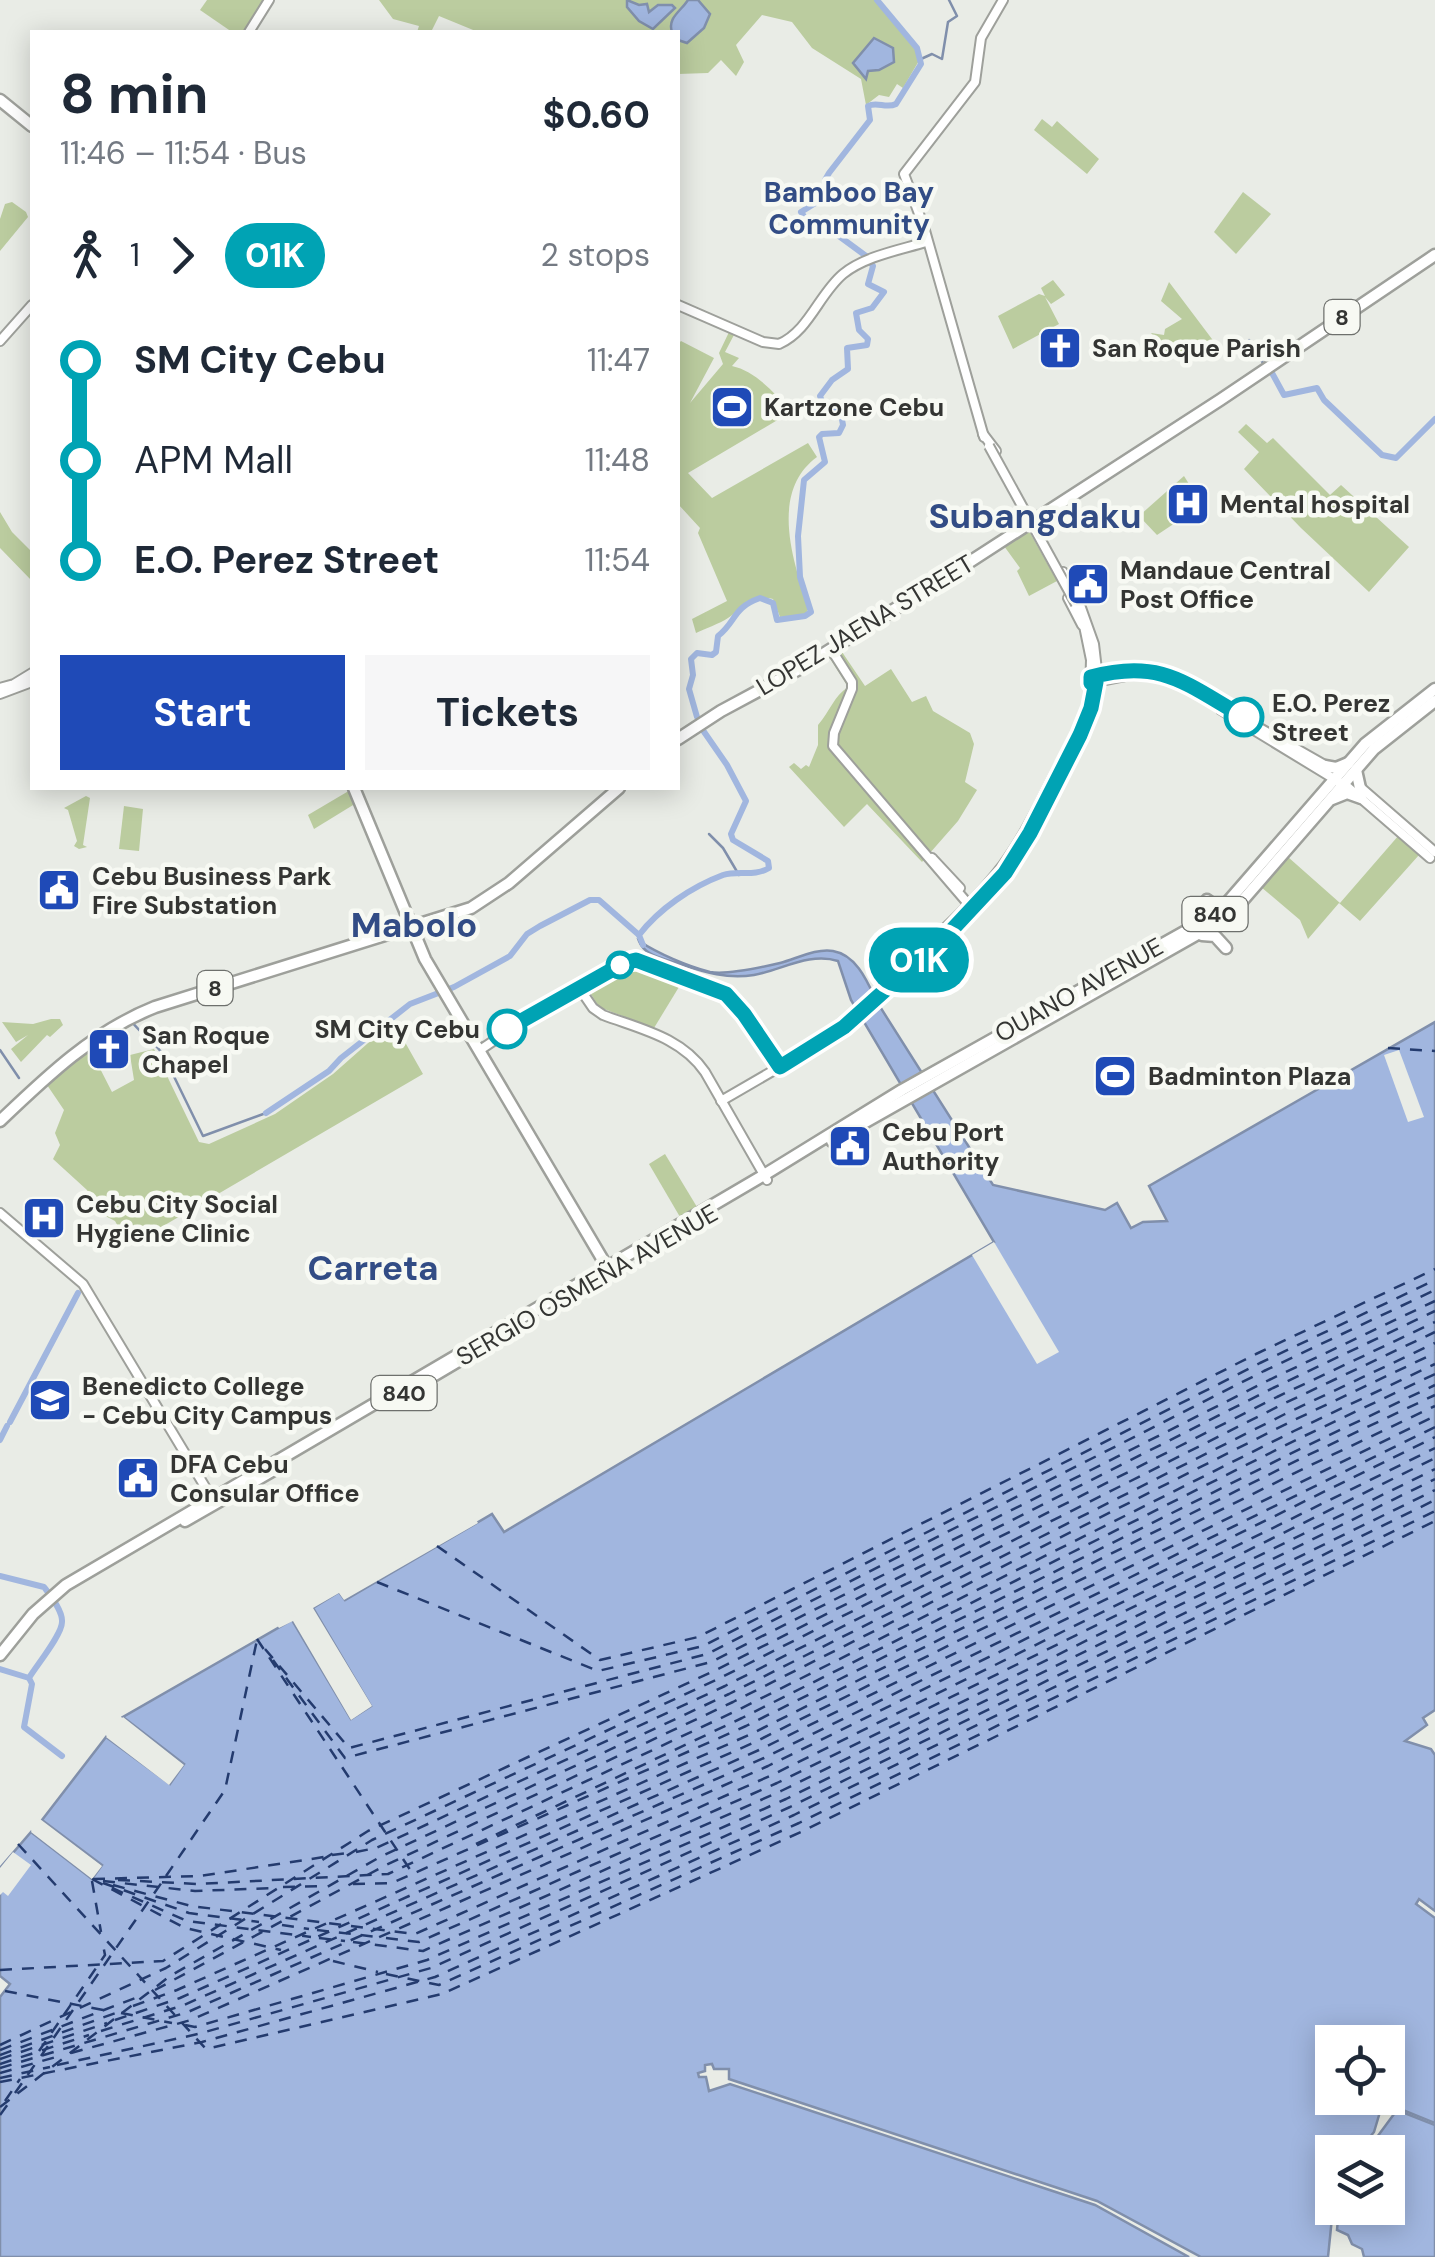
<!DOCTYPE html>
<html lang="en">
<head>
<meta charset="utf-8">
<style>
  :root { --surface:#fff; --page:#f6f6f7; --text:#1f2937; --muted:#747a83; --accent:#1f4ab7 }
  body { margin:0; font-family:"DM Sans",sans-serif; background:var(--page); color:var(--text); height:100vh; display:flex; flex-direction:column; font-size:38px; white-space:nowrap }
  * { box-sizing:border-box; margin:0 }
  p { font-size:32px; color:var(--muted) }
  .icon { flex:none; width:55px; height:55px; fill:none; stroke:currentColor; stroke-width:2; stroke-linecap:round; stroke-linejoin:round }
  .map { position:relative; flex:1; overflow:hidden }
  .panel { position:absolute; left:30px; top:30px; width:650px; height:760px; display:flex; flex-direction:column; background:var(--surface); border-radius:0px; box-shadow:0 5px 25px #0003 }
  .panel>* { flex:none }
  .badge { padding:0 20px; border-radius:32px; font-size:35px; line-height:65px }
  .controls { position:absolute; left:1315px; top:2025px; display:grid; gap:20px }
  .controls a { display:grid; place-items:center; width:90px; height:90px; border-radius:0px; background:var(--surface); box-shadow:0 5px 25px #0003; font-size:50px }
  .map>.badge { position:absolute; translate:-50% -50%; box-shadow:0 0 0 5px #fff }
  .legs { display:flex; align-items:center; gap:15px; height:110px; padding:0 30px; font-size:32px }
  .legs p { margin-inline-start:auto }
  .head { display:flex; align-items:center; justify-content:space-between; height:170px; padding:0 30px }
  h1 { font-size:55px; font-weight:700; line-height:75px }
  .button { display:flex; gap:20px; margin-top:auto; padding:20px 30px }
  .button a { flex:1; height:115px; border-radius:0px; background:var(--accent); color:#fff; font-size:40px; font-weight:700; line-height:115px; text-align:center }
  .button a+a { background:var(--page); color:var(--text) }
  ul { padding:0 30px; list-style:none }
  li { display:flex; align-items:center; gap:35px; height:100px; font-size:38px }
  li i { display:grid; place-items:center; width:15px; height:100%; margin:0 12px; background:currentColor }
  li i::after { content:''; width:25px; height:25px; margin:-12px; border:8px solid; border-radius:50%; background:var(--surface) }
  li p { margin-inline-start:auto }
  li:first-child i { background:linear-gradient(#0000 50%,currentColor 0) }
  li:last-child i { background:linear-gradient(currentColor 50%,#0000 0) }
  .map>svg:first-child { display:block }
  .green { fill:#bbcc9f }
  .water { fill:#a1b6df; stroke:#808fab; stroke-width:2.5; fill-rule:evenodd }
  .pier { fill:#e9ece6 }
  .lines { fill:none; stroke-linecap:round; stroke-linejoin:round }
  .stream { stroke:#808fab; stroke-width:2.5 }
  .river { stroke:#a1b6df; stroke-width:6 }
  .ferry { stroke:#243b6e; stroke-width:2.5; stroke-dasharray:12 10; stroke-linecap:butt }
  .secondary-casing { stroke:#9ea09b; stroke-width:12 }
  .primary-casing { stroke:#9ea09b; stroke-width:15 }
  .trunk-casing { stroke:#9ea09b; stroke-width:15 }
  .secondary { stroke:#fff; stroke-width:8 }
  .primary { stroke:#fff; stroke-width:10 }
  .trunk { stroke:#fff; stroke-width:10 }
  .secondary-bridge-casing { stroke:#9ea09b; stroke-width:12; stroke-linecap:butt }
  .secondary-bridge { stroke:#fff; stroke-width:8 }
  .line-1-casing { stroke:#fff; stroke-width:22 }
  .line-1 { stroke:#00a3b4; stroke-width:15 }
  .stop-1-dot { fill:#fff; stroke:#00a3b4; stroke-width:5 }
  .labels { text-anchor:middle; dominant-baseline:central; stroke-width:9; stroke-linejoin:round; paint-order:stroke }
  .shield { fill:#f7f9f3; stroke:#6e706d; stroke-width:2.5 }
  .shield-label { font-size:22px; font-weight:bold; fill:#343533 }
  .poi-label { font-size:25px; font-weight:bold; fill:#343533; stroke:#f7f9f3; text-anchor:start }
  .street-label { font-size:25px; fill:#343533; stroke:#f7f9f3 }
  .stop-label { font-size:25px; font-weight:bold; fill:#343533; stroke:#f7f9f3; text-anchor:start }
  .neighbourhood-label { font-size:28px; font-weight:bold; fill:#324c85; stroke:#f7f9f3 }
  .district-label { font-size:35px; font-weight:bold; fill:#324c85; stroke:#f7f9f3 }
</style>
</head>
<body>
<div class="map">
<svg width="1435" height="2257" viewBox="0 0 1435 2257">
  <rect width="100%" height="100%" fill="#e9ece6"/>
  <g class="green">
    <polygon points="207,0 264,0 244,32 232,32 200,10"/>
    <polygon points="379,0 877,0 916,49 920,59 903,88 897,84 889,97 879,95 866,105 861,79 812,48 792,22 762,15 736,45 744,62 736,76 721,60 708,73 678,74 678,32 478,32 439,16 431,32 417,32 419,26 393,19"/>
    <polygon points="1042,119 1052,127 1057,121 1099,159 1087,174 1034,130"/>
    <polygon points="1243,192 1271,214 1236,254 1214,232"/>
    <polygon points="12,202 26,212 28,217 0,251 0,219 5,204"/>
    <polygon points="1053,280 1065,295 1051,304 1045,297 1059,324 1013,349 998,316 1039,294 1045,296 1041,288"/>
    <polygon points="1169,282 1218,347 1211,350 1204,340 1171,356 1151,333 1164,335 1165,329 1182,319 1161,301"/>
    <path d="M730 330 735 333 725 352 739 358 732 366C755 371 774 392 791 412L688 473 712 498 808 443 817 457C769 492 793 563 809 608L805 615 780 617 773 599C744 593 746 607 728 618 719 624 706 628 696 633L692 619 727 601 698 533 700 528 678 504V344L681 341 714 358 690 403 723 364 719 353Z"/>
    <polygon points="1246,424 1267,443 1273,438 1330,495 1341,485 1409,547 1369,592 1301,528 1244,469 1259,452 1238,432"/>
    <polygon points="1184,476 1202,505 1157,535 1139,516"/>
    <polygon points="0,512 12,532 32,552 32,581 0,548"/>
    <polygon points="1029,531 1057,581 1029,596 1017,571 1020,568 1004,546"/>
    <path d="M840 649 865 686 891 669 912 702 926 696 933 711 970 733 974 744 965 782 977 790 958 821 922 862 867 804 844 827 789 767 794 763 801 769 806 765 809 767 818 745V725C830 711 834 696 848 687L829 657Z"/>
    <polygon points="352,789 358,802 314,829 308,815"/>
    <polygon points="86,796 90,798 83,845 87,847 79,849 74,846 77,841 68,810 64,808"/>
    <polygon points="124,806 143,809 139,851 119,849"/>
    <polygon points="1399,835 1419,855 1360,921 1339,903 1308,939 1300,920 1261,887 1288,857 1340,903"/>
    <polygon points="635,966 682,982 654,1028 599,1007 589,991 590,988"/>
    <polygon points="51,1019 60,1019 63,1025 50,1037 47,1035 21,1062 11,1049 28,1035 16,1042 2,1022 33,1024"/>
    <polygon points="393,1021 423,1074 129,1246 115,1221 88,1207 87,1190 53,1159 60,1145 55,1133 64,1110 45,1082 89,1047 112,1092 134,1080 130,1055 154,1049 199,1142 209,1144 275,1114 333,1074"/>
    <polygon points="665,1154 697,1207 680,1217 649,1164"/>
  </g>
  <g class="water">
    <polygon points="627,0 639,5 647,4 649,12 658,5 672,5 675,8 653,29 639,21 627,7"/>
    <path d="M688 0H698L710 14 704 28 687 43 678 40V32H672C667 18 681 11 688 0Z"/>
    <polygon points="874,38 893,48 894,62 879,70 868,71 866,79 853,63"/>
    <path d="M639 941C659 954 687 966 710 972 726 975 763 967 780 963 796 959 816 948 833 951 857 955 868 983 877 1002L993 1185 1105 1210 1117 1203 1131 1228 1143 1222 1167 1221 1149 1186 1435 1022V1710L1423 1718 1427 1725 1405 1741 1431 1749 1435 1755V1911L1419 1899 1416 1904 1435 1918V2123L1383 2102 1374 2132 1358 2152H1332L1333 2208 1328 2257H1201L1097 2201 729 2079V2069H714L712 2064 705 2065V2071L698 2073 699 2077H706L709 2091 730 2084 1095 2205 1189 2257H0V1997L10 1984 0 1976V1868L31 1832 92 1879 102 1865 42 1820 106 1737 170 1784 184 1764 123 1717 292 1620 351 1719 371 1706 313 1608 339 1592 345 1600 492 1514 504 1532 994 1242 851 1000 838 961C809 952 782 970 754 975 723 980 699 970 670 961 658 957 644 954 639 941ZM1332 2042H1388V2098H1332Z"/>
    <polygon points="1397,2110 1435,2125 1435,2257 1364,2257 1362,2249 1352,2244 1348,2235 1337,2230 1339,2208 1388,2208 1388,2152 1366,2152"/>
  </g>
  <g class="pier">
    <polygon points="1399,1050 1424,1117 1408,1122 1384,1055"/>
    <polygon points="994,1242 1059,1352 1037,1364 972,1255"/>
    <polygon points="475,1518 478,1523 344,1600 339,1593 313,1608 372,1706 351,1720 293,1621 279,1628 275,1622 291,1615 296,1617 352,1713 365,1705 308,1611 308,1606 338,1588 346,1594"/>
    <polygon points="123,1717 184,1765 169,1785 106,1737 110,1733 168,1778 177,1766 120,1721"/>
    <polygon points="40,1819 102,1866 92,1879 31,1832 33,1828 91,1872 95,1867 39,1824"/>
    <polygon points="13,1852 31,1865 8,1896 3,1892 0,1895 0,1868"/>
  </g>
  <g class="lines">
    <g class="stream">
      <polyline points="921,59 932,54 942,59 948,22 957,16 949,0"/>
      <polyline points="1249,340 1263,363"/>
      <polyline points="709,834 723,848 739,875"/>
      <path d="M132 1022C142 1035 157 1044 164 1056L203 1136 266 1113"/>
      <polyline points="0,1050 19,1078"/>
    </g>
    <g class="river">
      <polyline points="1272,373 1284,395 1317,388 1324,400 1382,455 1396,458 1435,419"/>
      <path d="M697 717 689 689 693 675 691 659 697 653 712 655 716 652 718 636C737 621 732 608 760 598L773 603 777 620 805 616 811 612 800 577 798 536 804 480 825 462 819 437 822 434 839 433 843 425 841 414 824 407 820 396 832 380 848 369 847 348 867 345 868 339 859 330 856 313 872 308 884 292 868 284 873 266 866 256 828 228 813 230 801 212 825 197V180L829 173 870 120 868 106C877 101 886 109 896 104L921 64 917 48 877 0"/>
      <path d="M643 945 639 935C659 909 691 887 723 875 738 870 754 877 769 868L768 861 733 840 731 834 746 801 727 765 700 726"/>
      <polyline points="266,1113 329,1071 341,1058 410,1004 454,987 510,956 527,934 540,926 590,900 599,900 639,935"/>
      <polyline points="10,1422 78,1293"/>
      <polyline points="0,1440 7,1426"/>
      <path d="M0 1576 44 1587C50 1595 63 1611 62 1622 62 1635 36 1666 29 1678L32 1684 24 1727 62 1756"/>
      <polyline points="0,1669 29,1678"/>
    </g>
    <g class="ferry">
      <polyline points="1388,1048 1435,1051"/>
      <polyline points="437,1546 600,1660 698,1637 1256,1354 1435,1269"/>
      <polyline points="377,1582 598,1671 703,1646 1260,1363 1435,1280"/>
      <polyline points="257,1639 411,1871"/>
      <polyline points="265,1649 349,1748 707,1654 1264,1371 1435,1290"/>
      <polyline points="273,1660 345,1758 711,1662 1269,1380 1435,1301"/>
      <polyline points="18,1844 206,2049 442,1994 803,1831 1435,1521"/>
      <polyline points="476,1844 742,1718 1298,1439 1435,1374"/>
      <polyline points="356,1852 376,1848 725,1686 1281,1405 1435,1332"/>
      <polyline points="332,1855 349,1853"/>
      <polyline points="166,1876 225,1790 257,1640"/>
      <polyline points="92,1879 185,1928 281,1950"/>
      <polyline points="93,1879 200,1876 324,1857"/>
      <polyline points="118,1880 198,1884 388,1874 738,1710 1294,1431 1435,1364"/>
      <polyline points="92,1881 101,1932"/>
      <polyline points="103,1881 195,1891 275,1888"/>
      <polyline points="103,1883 189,1913 259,1922"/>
      <polyline points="353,1884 392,1883 746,1726 1302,1448 1435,1385"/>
      <polyline points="113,1885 191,1906 415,1934 772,1775 1435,1448"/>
      <polyline points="283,1887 325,1886"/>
      <polyline points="112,1888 187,1921 311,1937"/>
      <polyline points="282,1925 309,1929"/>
      <polyline points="317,1930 378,1937"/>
      <polyline points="319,1938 345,1941"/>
      <polyline points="386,1938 419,1942 777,1783 1435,1458"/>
      <polyline points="353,1942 423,1951 781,1791 1435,1469"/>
      <polyline points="333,1961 378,1972"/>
      <polyline points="0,1970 163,1961 368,1831 716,1670 1273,1388 1435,1311"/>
      <polyline points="386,1974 439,1985 799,1823 1435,1511"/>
      <polyline points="155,1990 384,1866 733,1702 1290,1422 1435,1353"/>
      <polyline points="5,1991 113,2012"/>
      <polyline points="133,2006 177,1990 751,1734 1306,1456 1435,1395"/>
      <polyline points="121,2013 172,2023"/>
      <polyline points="115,2020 180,1998 755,1742 1311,1465 1435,1406"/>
      <polyline points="185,2025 195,2027 427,1960 786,1799 1435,1479"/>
      <polyline points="101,2031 184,2005 759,1750 1435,1416"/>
      <polyline points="0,2045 166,1968 372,1840 720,1678 1277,1397 1435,1322"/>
      <polyline points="0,2050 143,1995"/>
      <polyline points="39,2051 105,1955 102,1940"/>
      <polyline points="71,2053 191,2020 768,1766 1435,1437"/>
      <polyline points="0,2055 121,2011"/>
      <polyline points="41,2056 162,1882"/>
      <polyline points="0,2059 107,2023"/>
      <polyline points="0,2064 89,2035"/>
      <polyline points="57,2065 198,2034 431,1968 790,1807 1435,1490"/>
      <polyline points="0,2068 188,2012 764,1758 1435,1427"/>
      <polyline points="0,2073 63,2055"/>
      <polyline points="0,2078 50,2067"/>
      <polyline points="0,2082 202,2042 435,1977 794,1815 1435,1500"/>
      <polyline points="15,2093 36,2063"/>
      <polyline points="5,2101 20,2079"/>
      <polyline points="0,2107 170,1976 380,1857 729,1694 1285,1414 1435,1343"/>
      <polyline points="0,2115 11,2100"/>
    </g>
    <g class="secondary-casing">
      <g id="secondary">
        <polyline points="249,32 269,0"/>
        <path d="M678 305 763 342 779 344C809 331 819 294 843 274 865 256 900 250 926 242"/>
        <polyline points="0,341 32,305"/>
        <polyline points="983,434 996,451"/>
        <polyline points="984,437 924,227 904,174 975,82 981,38 1003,0"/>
        <polyline points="1068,598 1082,625"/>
        <polyline points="1083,621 1091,660 1090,691"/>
        <polyline points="831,649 852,682 852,689 834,733 833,746 970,906"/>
        <polyline points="1096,676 1129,669 1163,673 1330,768"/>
        <polyline points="1095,682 1130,675 1155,676"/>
        <polyline points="0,688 14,684 32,673"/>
        <polyline points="0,694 32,682"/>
        <polyline points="1221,710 1349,788 1430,858"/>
        <polyline points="1359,786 1435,852"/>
        <polyline points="932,858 960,888"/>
        <path d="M895 975C932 940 972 906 1003 865 1026 834 1042 798 1060 764"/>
        <path d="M525 1020 580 989 593 1008 603 1015C640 1029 681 1037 705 1072L767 1180"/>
        <polyline points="480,1050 523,1021"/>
        <polyline points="721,1101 833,1036 973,909 1018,854 1080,735 1094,697 1097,670 1094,644 1079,602 1063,572"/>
        <polyline points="0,1213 83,1284 213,1500"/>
      </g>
    </g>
    <g class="primary-casing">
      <g id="primary">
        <polyline points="0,100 32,126"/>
        <polyline points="678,739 721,711 801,668 968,563 1220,400 1435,255"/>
        <polyline points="354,788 425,959 610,1272"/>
        <path d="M0 1121C47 1076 94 1031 155 1007L471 908 509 883 619 788"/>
      </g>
    </g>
    <g class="trunk-casing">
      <g id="trunk">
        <polyline points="1325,766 1336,768 1348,763"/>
        <polyline points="1356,770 1360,788"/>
        <polyline points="1332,799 1347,793 1361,798"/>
        <polyline points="1207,900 1214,905 1225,905"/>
        <polyline points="1202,935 1215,936 1226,948"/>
        <polyline points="832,1141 1219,922 1243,900 1374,749 1435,701"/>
        <polyline points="406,1392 477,1350"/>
        <polyline points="185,1521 279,1467"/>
        <polyline points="0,1655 33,1614 66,1585 764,1175 902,1090 1209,918 1226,904 1365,744 1435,689"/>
      </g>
    </g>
    <use href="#secondary" class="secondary"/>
    <use href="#primary" class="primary"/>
    <use href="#trunk" class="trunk"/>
    <g class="secondary-bridge-casing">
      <polyline id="secondary-bridge" points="989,446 1076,604"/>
    </g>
    <use href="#secondary-bridge" class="secondary-bridge"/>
  </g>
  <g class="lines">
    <g class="line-1-casing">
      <path id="line-1" d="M507 1029 624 963 636 960 726 994 744 1014 780 1067 844 1027 950 932 1005 873 1030 833 1080 735 1091 708 1096 682 1091 683V677C1161 658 1186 684 1244 717"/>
    </g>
    <use href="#line-1" class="line-1"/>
  </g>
  <defs>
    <g id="church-square" transform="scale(2.25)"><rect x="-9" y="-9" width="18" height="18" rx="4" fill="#1f4ab7" stroke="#f7f9f3"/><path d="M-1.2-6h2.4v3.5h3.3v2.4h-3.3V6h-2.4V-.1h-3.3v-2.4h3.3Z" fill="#fff"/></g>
    <g id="stadium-square" transform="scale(2.25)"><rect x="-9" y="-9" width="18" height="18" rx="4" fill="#1f4ab7" stroke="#f7f9f3"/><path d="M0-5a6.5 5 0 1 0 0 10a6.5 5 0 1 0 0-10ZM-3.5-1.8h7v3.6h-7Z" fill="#fff"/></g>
    <g id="hospital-square" transform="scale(2.25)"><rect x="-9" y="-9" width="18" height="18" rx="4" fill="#1f4ab7" stroke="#f7f9f3"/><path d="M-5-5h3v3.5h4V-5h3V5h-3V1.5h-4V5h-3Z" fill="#fff"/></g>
    <g id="civic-square" transform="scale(2.25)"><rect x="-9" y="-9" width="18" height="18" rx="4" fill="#1f4ab7" stroke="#f7f9f3"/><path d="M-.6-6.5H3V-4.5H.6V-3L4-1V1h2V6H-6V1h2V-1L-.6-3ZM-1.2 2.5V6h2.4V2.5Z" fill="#fff"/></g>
    <g id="university-square" transform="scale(2.25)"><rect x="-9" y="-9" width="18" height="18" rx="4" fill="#1f4ab7" stroke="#f7f9f3"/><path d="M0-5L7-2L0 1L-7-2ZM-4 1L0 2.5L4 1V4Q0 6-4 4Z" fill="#fff"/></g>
  </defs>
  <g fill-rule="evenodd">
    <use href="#church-square" x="1060" y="348"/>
    <use href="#stadium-square" x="732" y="407"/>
    <use href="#hospital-square" x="1188" y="504"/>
    <use href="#civic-square" x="1088" y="584"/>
    <use href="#civic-square" x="59" y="890"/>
    <use href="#church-square" x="109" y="1049"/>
    <use href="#stadium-square" x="1115" y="1076"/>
    <use href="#civic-square" x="850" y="1146"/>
    <use href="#hospital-square" x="44" y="1218"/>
    <use href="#university-square" x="50" y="1400"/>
    <use href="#civic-square" x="138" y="1478"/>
  </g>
  <g class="stop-1-dot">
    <circle cx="1244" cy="717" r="18"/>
    <circle cx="620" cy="965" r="12"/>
    <circle cx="507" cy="1029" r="18"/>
  </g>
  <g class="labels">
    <g class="shield">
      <rect x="1324.5" y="300" width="35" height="34" rx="8"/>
      <rect x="1182.5" y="897" width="65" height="34" rx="8"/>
      <rect x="197.5" y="971" width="35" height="34" rx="8"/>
      <rect x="371.5" y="1376" width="65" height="34" rx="8"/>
    </g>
    <g class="shield-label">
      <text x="1342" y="317">8</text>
      <text x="1215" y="914">840</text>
      <text x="215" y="988">8</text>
      <text x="404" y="1393">840</text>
    </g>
    <g class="poi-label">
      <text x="1092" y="348">San Roque Parish</text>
      <text x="764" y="407">Kartzone Cebu</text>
      <text x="1220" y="504">Mental hospital</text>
      <text x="1120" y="570">Mandaue Central<tspan x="1120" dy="29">Post Office</tspan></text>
      <text x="92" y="876">Cebu Business Park<tspan x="92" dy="29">Fire Substation</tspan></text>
      <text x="142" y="1035">San Roque<tspan x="142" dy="29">Chapel</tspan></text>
      <text x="1148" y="1076">Badminton Plaza</text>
      <text x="882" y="1132">Cebu Port<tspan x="882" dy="29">Authority</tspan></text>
      <text x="76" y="1204">Cebu City Social<tspan x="76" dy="29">Hygiene Clinic</tspan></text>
      <text x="82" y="1386">Benedicto College<tspan x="82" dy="29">- Cebu City Campus</tspan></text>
      <text x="170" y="1464">DFA Cebu<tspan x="170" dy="29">Consular Office</tspan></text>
    </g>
    <g class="street-label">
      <text transform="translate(865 625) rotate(-31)">LOPEZ JAENA STREET</text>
      <text transform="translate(1079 990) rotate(-29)">OUANO AVENUE</text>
      <text transform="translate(587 1285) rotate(-30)">SERGIO OSMEÑA AVENUE</text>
    </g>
    <g class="stop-label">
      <text x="1272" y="703">E.O. Perez<tspan x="1272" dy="29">Street</tspan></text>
      <text x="480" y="1029" text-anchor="end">SM City Cebu</text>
    </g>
    <g class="neighbourhood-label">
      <text x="849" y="192">Bamboo Bay<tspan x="849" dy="32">Community</tspan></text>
    </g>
    <g class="district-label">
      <text x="1035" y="516">Subangdaku</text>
      <text x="414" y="925">Mabolo</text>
      <text x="373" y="1268">Carreta</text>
    </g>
  </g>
</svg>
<div class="controls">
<a><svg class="icon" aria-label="locate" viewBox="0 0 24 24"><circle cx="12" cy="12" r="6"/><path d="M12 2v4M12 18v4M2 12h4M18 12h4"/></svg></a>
<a><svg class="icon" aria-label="layers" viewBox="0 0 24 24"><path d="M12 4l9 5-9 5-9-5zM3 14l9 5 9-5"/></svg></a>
</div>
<b class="badge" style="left:919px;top:960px;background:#00a3b4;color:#fff">01K</b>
<section class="panel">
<div class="head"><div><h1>8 min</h1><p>11:46 – 11:54 · Bus</p></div><b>$0.60</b></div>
<div class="legs"><svg class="icon" aria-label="walk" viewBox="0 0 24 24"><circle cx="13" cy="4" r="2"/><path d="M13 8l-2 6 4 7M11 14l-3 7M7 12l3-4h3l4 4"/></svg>1<svg class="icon" aria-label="forward" viewBox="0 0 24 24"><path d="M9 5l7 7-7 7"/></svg><b class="badge" style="background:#00a3b4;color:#fff">01K</b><p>2 stops</p></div>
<ul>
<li><i style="color:#00a3b4"></i><b>SM City Cebu</b><p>11:47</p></li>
<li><i style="color:#00a3b4"></i><span>APM Mall</span><p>11:48</p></li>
<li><i style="color:#00a3b4"></i><b>E.O. Perez Street</b><p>11:54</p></li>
</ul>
<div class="button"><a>Start</a><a>Tickets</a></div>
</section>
</div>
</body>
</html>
